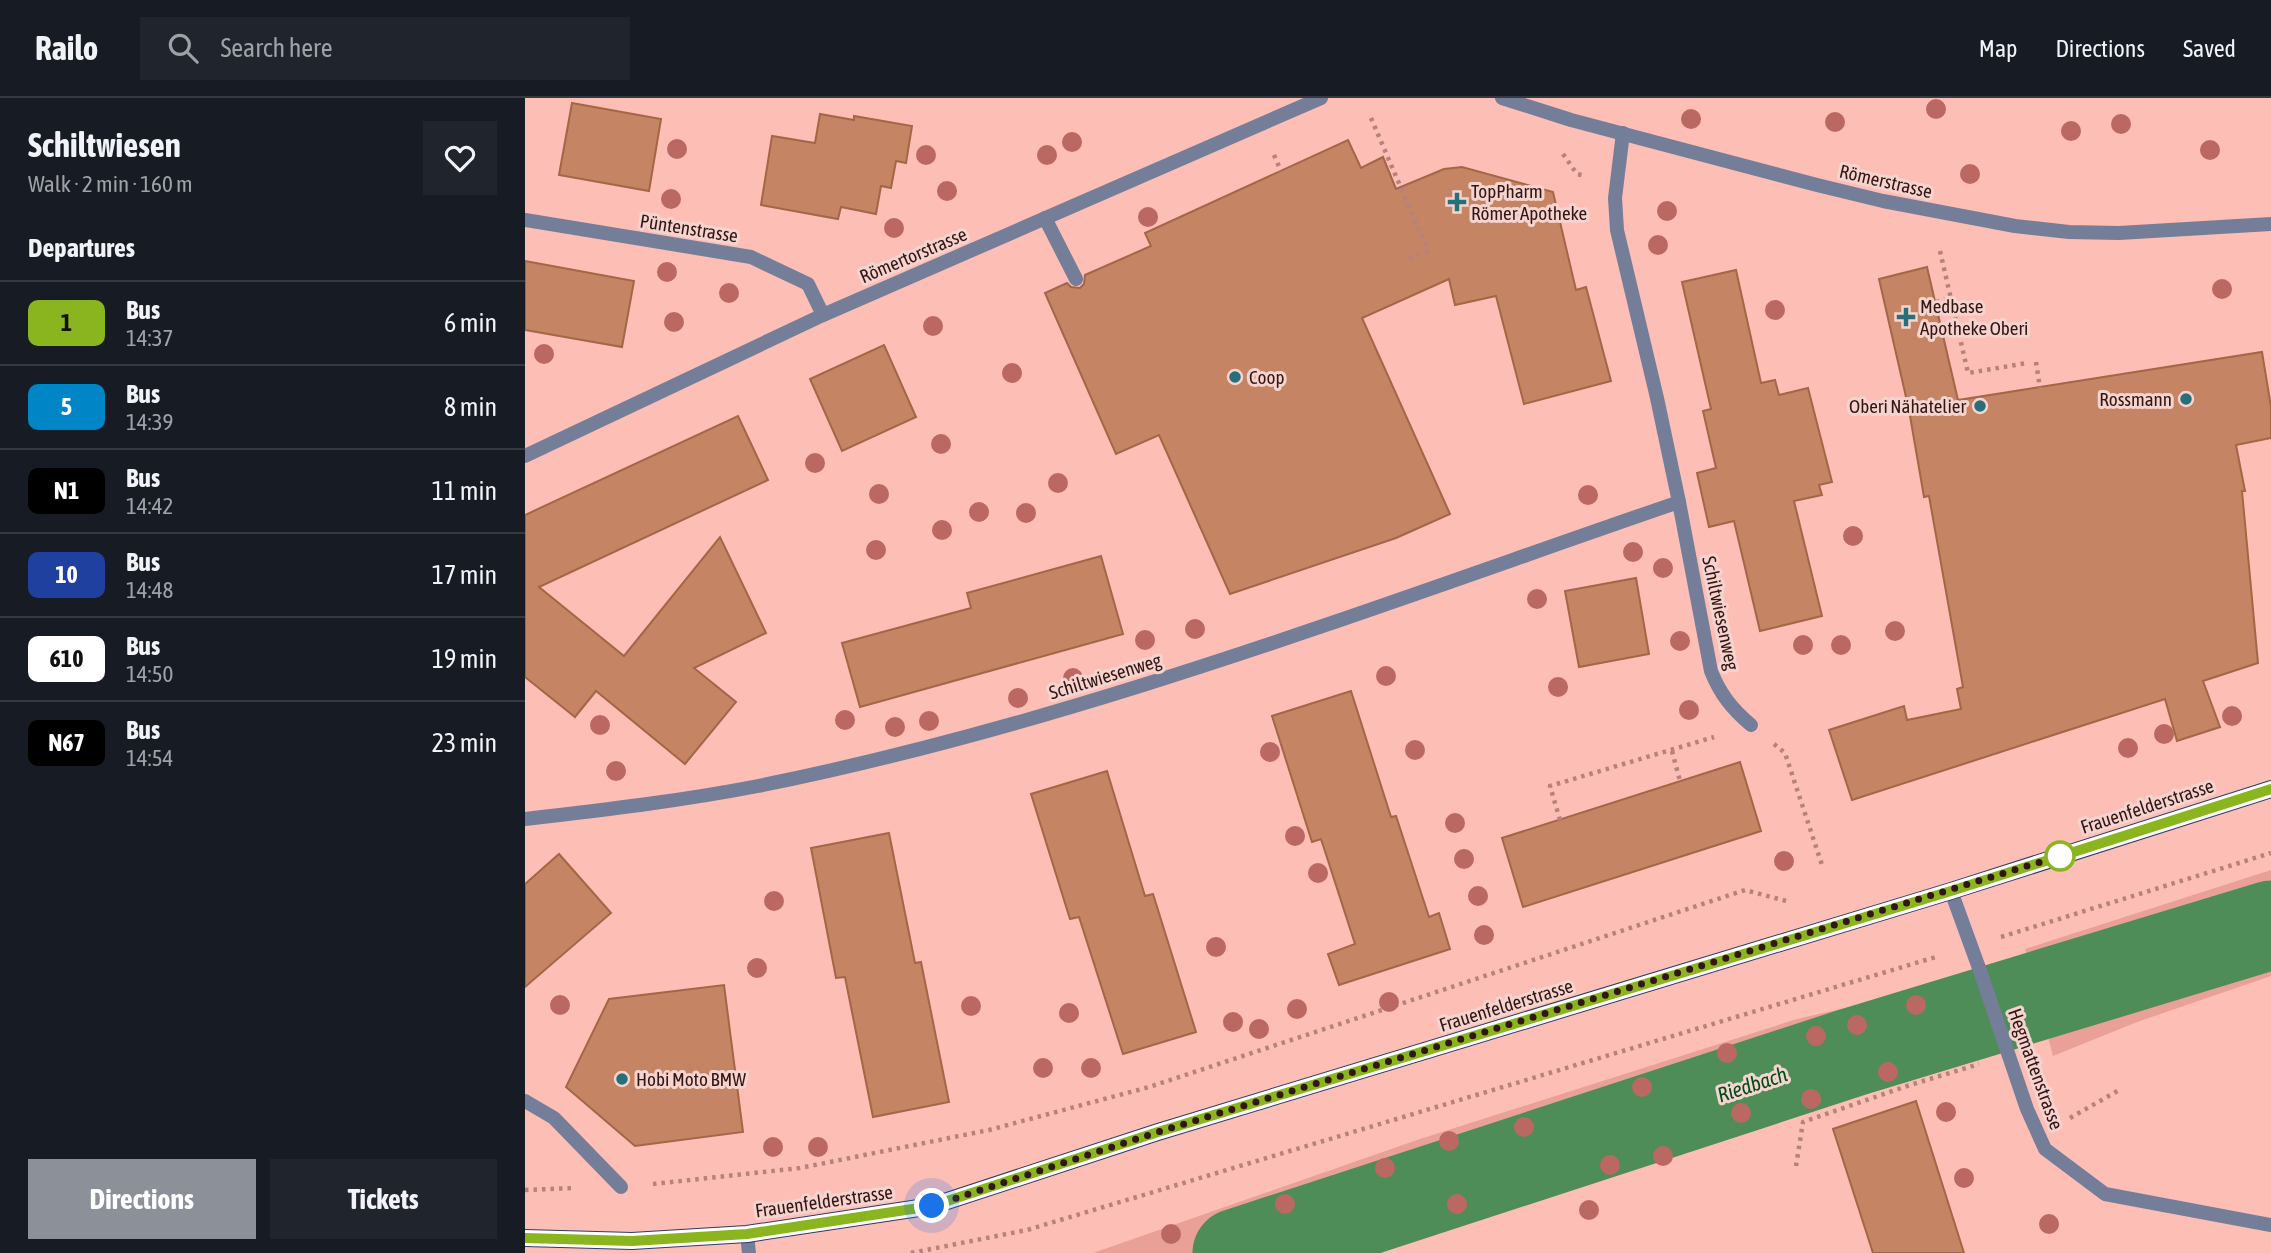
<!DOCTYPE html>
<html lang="en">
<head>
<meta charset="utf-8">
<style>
  :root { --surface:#171b24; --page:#20242c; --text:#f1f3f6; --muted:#9ea1a6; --line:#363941; --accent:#8c9099 }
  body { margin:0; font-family:"Asap Condensed",sans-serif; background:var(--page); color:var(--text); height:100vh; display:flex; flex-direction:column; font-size:26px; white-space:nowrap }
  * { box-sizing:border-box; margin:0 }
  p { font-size:23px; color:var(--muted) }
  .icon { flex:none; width:38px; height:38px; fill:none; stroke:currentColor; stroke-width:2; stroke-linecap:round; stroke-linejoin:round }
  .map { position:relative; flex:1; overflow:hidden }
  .panel { display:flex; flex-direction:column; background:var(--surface); width:525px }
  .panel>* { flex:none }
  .badge { padding:0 14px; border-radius:10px; font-size:24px; line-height:46px }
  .you { position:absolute; width:35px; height:35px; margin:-18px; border:5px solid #fff; border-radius:50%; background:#1a73e8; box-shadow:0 0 0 10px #1a73e833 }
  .map>.badge { position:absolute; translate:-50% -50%; box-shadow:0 0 0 4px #fff }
  h2 { padding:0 28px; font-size:26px; line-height:63px }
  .round { display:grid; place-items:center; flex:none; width:74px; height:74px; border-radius:0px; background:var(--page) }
  .overview { display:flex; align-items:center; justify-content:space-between; height:119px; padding:0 28px }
  h1 { font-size:33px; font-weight:700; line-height:52px }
  .button { display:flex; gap:14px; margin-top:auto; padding:14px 28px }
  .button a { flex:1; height:80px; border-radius:0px; background:var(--accent); color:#fff; font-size:28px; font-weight:700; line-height:80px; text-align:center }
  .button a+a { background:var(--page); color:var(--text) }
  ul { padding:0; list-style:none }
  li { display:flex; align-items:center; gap:21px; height:84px; padding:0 28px; border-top:2px solid var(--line) }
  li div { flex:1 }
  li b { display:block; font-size:26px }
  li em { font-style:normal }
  li .badge { min-width:77px; font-weight:700; text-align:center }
  header { display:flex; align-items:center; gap:42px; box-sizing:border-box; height:98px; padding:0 35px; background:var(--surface); border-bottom:2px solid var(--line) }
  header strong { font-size:33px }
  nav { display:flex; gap:38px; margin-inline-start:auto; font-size:24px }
  .search { width:490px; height:63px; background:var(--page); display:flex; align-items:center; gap:18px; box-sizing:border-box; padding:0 24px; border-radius:0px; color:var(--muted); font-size:26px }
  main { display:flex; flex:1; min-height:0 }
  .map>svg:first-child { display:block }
  .green { fill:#e9a097 }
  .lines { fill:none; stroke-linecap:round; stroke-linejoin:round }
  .river { stroke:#4e8d57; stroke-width:89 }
  .building { fill:#c58463; stroke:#a46646; stroke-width:2 }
  .path { stroke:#b5827c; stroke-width:4.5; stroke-dasharray:3.5 5; stroke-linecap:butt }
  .service { stroke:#747e98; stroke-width:14 }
  .minor { stroke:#747e98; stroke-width:14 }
  .primary { stroke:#2c3b67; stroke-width:18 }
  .tree { fill:#bb6862 }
  .line-casing { stroke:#fff; stroke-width:16 }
  .line { stroke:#8ab51f; stroke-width:10 }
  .walk { stroke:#321613; stroke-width:7; stroke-dasharray:0 12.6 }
  .poi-dot { fill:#27707a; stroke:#f5d4d0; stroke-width:2.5 }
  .stop-dot { fill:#fff; stroke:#8ab51f; stroke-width:3.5 }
  .labels { text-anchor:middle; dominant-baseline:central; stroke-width:6; stroke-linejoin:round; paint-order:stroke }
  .street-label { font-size:19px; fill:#321613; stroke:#f5d4d0 }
  .poi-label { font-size:19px; fill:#321613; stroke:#f5d4d0; text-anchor:start }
  .water-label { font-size:21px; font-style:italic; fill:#004d18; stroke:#f5d4d0 }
</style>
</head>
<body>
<header>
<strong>Railo</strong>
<div class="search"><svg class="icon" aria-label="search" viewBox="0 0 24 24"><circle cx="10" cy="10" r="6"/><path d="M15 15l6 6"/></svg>Search here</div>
<nav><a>Map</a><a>Directions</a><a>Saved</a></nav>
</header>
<main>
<section class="panel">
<div class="overview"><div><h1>Schiltwiesen</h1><p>Walk · 2 min · 160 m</p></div><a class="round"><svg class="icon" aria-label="heart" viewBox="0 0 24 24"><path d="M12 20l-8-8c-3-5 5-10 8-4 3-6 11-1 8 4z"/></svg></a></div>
<h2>Departures</h2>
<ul>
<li><span class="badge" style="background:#8ab51f;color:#111">1</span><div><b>Bus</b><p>14:37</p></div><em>6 min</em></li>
<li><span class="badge" style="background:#0086c6;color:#fff">5</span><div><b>Bus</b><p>14:39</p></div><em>8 min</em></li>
<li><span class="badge" style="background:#000;color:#fff">N1</span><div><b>Bus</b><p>14:42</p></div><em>11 min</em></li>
<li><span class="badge" style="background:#2040a0;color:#fff">10</span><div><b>Bus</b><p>14:48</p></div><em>17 min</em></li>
<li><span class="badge" style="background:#fff;color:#111">610</span><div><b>Bus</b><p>14:50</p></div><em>19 min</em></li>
<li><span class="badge" style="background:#000;color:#fff">N67</span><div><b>Bus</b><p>14:54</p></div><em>23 min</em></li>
</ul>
<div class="button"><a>Directions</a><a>Tickets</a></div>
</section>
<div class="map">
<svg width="1746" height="1155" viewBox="0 0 1746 1155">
  <rect width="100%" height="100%" fill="#fdbeb6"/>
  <g class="green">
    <polygon points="1746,772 1746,878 1612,924 1528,958 1500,851"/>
    <polygon points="1402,891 1422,949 1411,966 1199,1039 838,1155 568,1155 895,1041 1272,921"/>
  </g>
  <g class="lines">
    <polyline class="river" points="712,1155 1328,954 1746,827"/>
  </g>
  <g class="building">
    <polygon points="47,5 136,21 124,93 34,77"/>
    <polygon points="295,16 329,22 329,18 387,28 381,65 371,63 366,90 356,88 351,116 316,109 313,121 236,107 247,38 290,45"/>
    <polygon points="823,42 836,70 858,59 871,91 919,71 937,69 1028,94 1051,192 1061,189 1086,283 999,306 971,198 930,207 924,181 837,220 925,416 871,440 705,496 634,337 591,356 520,195 542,185 546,189 555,190 559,186 560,177 626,148 620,135"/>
    <polygon points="0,163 109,183 97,249 0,232"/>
    <polygon points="1402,169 1433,302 1737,254 1746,309 1746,340 1711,347 1720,393 1717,393 1733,565 1678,583 1695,629 1652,643 1640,601 1327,702 1304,632 1379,608 1382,622 1436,611 1432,591 1438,589 1404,398 1399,399 1384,312 1354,181"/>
    <polygon points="1211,172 1236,285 1250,282 1254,297 1283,290 1307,384 1294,387 1297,397 1269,403 1297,518 1235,533 1209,423 1184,429 1172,375 1191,370 1178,313 1186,311 1157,184"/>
    <polygon points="359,247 391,319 317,353 285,281"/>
    <polygon points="213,318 243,382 14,489 99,558 195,439 241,535 169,570 211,604 160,666 71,593 50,619 0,579 0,417"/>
    <polygon points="576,458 598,536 335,609 317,545 446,510 442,495"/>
    <polygon points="1111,480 1124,556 1054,569 1040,493"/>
    <polygon points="826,593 866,719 871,718 904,819 914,815 925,851 814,887 803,856 830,846 796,741 787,744 747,618"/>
    <polygon points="1215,664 1236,733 998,809 977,740"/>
    <polygon points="582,673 620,798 628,796 671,934 598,956 554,819 545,821 506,696"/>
    <polygon points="364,735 390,865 396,864 424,1004 348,1019 320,879 311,880 286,750"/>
    <polygon points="34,756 86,815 0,889 0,786"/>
    <polygon points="199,887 218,1034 110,1048 41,989 84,901"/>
    <polygon points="1391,1003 1439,1155 1348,1155 1308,1031"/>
  </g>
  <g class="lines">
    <g class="path">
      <polyline points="846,20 903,153 882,162"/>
      <polyline points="1038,56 1052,76 1061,78"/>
      <polyline points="749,57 756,73"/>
      <polyline points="1415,153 1443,275 1502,265"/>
      <polyline points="1411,204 1426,200"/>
      <polyline points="1511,264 1515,290"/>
      <polyline points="1249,646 1260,655 1297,767"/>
      <polyline points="1147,653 1155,683"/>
      <polyline points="1035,722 1025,688 1189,639"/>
      <polyline points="1476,839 1746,755"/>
      <polyline points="1545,1020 1596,991"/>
      <polyline points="1271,1068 1278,1024 1382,988 1454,966"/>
      <polyline points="128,1086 275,1070 464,1032 624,989 1220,792 1265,804"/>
      <polyline points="0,1092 49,1090"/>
      <polyline points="386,1155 502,1132 1414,858"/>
    </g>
    <g class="service">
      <polyline points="520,120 551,181"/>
      <polyline points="222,1136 224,1155"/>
    </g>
    <g class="minor">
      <polyline points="977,0 1046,22 1292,87 1358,103 1490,128 1544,134 1594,135 1746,126"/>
      <path d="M1098 35 1090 100 1092 132 1132 300 1154 404 1186 573C1195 596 1207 611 1226 627"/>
      <polyline points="0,122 226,159 283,186 298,217"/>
      <polyline points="0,358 298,217 796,0"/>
      <path d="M0 721C78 712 156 703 233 688 548 625 851 508 1154 404"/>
      <polyline points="1426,793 1454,870 1502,1011 1520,1051 1580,1096 1746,1127"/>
      <polyline points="0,1003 29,1020 96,1089"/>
    </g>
    <polyline class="primary" points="0,1140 107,1143 222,1136 407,1108 633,1034 1426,793 1746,691"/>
  </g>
  <g class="tree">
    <circle cx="1411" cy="11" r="10"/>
    <circle cx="1166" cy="21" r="10"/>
    <circle cx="1310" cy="24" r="10"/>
    <circle cx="1596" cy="26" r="10"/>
    <circle cx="1546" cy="33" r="10"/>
    <circle cx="547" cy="44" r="10"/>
    <circle cx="152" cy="51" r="10"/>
    <circle cx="1685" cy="52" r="10"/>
    <circle cx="401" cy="57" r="10"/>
    <circle cx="522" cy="57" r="10"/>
    <circle cx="1445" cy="76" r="10"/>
    <circle cx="422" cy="93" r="10"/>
    <circle cx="146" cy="101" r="10"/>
    <circle cx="1142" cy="113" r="10"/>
    <circle cx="623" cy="119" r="10"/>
    <circle cx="369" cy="130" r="10"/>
    <circle cx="1133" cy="147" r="10"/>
    <circle cx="142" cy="174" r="10"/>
    <circle cx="1697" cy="191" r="10"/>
    <circle cx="204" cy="195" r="10"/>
    <circle cx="1250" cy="212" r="10"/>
    <circle cx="149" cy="224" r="10"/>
    <circle cx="408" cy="228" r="10"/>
    <circle cx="19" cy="256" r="10"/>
    <circle cx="487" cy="275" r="10"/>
    <circle cx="416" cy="346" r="10"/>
    <circle cx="290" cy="365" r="10"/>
    <circle cx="533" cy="385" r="10"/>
    <circle cx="354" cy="396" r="10"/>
    <circle cx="1063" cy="397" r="10"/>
    <circle cx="454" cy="414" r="10"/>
    <circle cx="501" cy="415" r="10"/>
    <circle cx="417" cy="432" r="10"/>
    <circle cx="1328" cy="438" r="10"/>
    <circle cx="351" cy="452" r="10"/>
    <circle cx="1108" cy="454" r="10"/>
    <circle cx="1138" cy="470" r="10"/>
    <circle cx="1012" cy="501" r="10"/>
    <circle cx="670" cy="531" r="10"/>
    <circle cx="1370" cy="533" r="10"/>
    <circle cx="620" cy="542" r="10"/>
    <circle cx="1155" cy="543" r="10"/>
    <circle cx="1278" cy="547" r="10"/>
    <circle cx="1316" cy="547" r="10"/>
    <circle cx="861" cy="578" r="10"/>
    <circle cx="548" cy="580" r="10"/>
    <circle cx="1033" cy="589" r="10"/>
    <circle cx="493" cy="600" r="10"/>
    <circle cx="1164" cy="612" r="10"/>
    <circle cx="1707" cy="618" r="10"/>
    <circle cx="320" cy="622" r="10"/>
    <circle cx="404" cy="623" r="10"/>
    <circle cx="75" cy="627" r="10"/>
    <circle cx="370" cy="629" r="10"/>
    <circle cx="1639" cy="636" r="10"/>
    <circle cx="1603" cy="650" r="10"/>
    <circle cx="890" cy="652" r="10"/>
    <circle cx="745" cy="654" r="10"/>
    <circle cx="91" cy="673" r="10"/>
    <circle cx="930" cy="725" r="10"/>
    <circle cx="770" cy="738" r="10"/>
    <circle cx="939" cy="761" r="10"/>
    <circle cx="1259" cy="763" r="10"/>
    <circle cx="793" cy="775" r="10"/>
    <circle cx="953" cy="798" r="10"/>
    <circle cx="249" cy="803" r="10"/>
    <circle cx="959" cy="837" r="10"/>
    <circle cx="691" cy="849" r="10"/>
    <circle cx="232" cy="870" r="10"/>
    <circle cx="864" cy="904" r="10"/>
    <circle cx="35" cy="907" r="10"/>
    <circle cx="1391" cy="907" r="10"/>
    <circle cx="446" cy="908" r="10"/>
    <circle cx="772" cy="911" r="10"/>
    <circle cx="544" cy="915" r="10"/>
    <circle cx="708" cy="924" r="10"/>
    <circle cx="1332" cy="927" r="10"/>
    <circle cx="734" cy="931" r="10"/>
    <circle cx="1291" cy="938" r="10"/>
    <circle cx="1202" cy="955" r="10"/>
    <circle cx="518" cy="970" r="10"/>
    <circle cx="566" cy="970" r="10"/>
    <circle cx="1363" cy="974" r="10"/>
    <circle cx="1117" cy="989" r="10"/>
    <circle cx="1286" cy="1001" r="10"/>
    <circle cx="1421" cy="1014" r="10"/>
    <circle cx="1216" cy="1015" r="10"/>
    <circle cx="999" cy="1029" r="10"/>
    <circle cx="924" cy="1043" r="10"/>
    <circle cx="248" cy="1049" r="10"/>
    <circle cx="293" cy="1049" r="10"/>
    <circle cx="1138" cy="1058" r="10"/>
    <circle cx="1085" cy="1067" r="10"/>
    <circle cx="860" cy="1070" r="10"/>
    <circle cx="1439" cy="1080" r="10"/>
    <circle cx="760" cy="1106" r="10"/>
    <circle cx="932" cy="1106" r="10"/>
    <circle cx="1064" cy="1112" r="10"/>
    <circle cx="1524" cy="1126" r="10"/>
    <circle cx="646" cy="1136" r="10"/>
  </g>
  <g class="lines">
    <g class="line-casing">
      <polyline id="line" points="0,1140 107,1143 222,1136 407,1108 633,1034 1426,793 1746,691"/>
    </g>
    <use href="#line" class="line"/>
    <polyline class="walk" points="407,1108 633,1034 1535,758"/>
  </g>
  <g class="poi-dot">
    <path d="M928.5 93.5h7v7h7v7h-7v7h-7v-7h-7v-7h7z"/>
    <path d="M1377.5 208.5h7v7h7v7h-7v7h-7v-7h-7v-7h7z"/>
    <circle cx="710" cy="279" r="7"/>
    <circle cx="1661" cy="301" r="7"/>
    <circle cx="1455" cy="308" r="7"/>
    <circle cx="97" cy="981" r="7"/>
  </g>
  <circle class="stop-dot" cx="1535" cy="758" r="14"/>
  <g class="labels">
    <g class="street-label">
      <text transform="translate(1361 83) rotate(13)">Römerstrasse</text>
      <text transform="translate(164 130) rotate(9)">Püntenstrasse</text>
      <text transform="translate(388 157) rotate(-23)">Römertorstrasse</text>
      <text transform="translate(1196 515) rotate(78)">Schiltwiesenweg</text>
      <text transform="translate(580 578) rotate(-17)">Schiltwiesenweg</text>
      <text transform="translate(1622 708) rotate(-18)">Frauenfelderstrasse</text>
      <text transform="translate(981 907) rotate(-17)">Frauenfelderstrasse</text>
      <text transform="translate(1511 971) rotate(70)">Hegmattenstrasse</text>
      <text transform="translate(299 1103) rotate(-8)">Frauenfelderstrasse</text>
    </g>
    <g class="poi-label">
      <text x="946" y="93">TopPharm<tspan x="946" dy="22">Römer Apotheke</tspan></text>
      <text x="1395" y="208">Medbase<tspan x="1395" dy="22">Apotheke Oberi</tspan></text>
      <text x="724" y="279">Coop</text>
      <text x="1647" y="301" text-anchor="end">Rossmann</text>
      <text x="1441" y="308" text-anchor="end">Oberi Nähatelier</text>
      <text x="111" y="981">Hobi Moto BMW</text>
    </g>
    <g class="water-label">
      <text transform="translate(1227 986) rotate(-18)">Riedbach</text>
    </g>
  </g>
</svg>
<div class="you" style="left:407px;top:1108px"></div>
</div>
</main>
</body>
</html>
